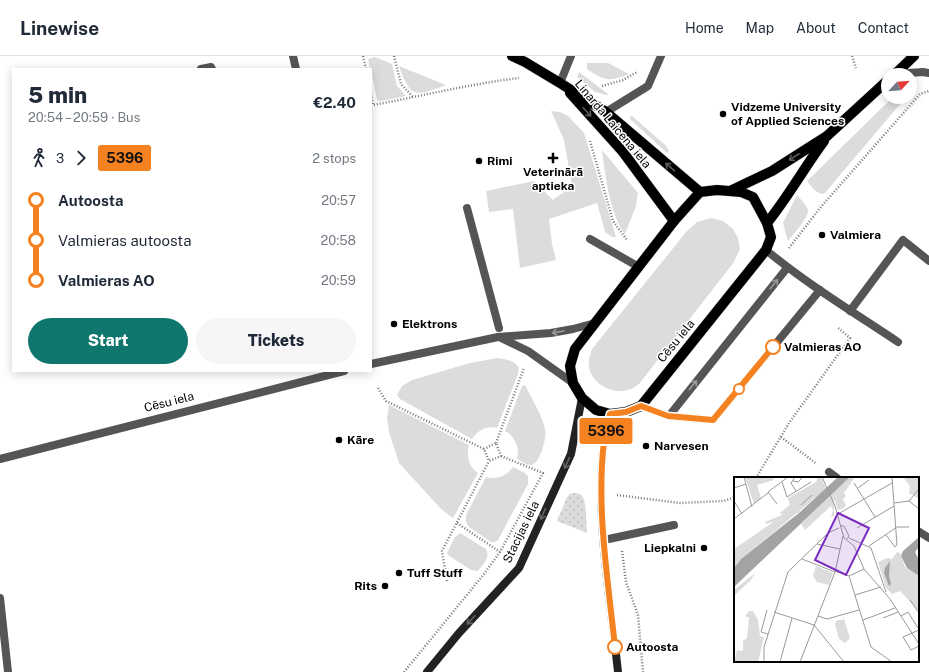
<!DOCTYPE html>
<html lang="en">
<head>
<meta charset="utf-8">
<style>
  :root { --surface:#fff; --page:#f6f6f7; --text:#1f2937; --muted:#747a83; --line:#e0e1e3; --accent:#0f766e }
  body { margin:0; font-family:"Public Sans",sans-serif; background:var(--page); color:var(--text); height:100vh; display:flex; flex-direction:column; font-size:15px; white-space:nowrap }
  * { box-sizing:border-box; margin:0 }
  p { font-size:13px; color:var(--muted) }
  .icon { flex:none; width:22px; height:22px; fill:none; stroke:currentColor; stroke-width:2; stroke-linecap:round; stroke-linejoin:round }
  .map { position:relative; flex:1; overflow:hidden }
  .drawer { position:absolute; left:12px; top:12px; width:360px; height:304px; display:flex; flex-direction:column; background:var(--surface); border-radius:0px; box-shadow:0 2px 10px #0003 }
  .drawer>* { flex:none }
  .badge { padding:0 8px; border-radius:3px; font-size:14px; line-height:26px }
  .needle { width:26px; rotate:64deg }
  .buttons { position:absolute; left:881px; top:12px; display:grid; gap:8px }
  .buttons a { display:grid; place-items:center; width:36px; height:36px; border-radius:50%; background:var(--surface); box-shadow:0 2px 10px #0003; font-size:20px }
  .map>.badge { position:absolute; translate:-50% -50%; box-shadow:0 0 0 2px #fff }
  .legs { display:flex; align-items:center; gap:6px; height:44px; padding:0 16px; font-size:13px }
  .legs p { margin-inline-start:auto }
  .headline { display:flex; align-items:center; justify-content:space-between; height:68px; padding:0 16px }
  h1 { font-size:22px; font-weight:800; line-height:30px }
  .primary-button { display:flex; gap:8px; margin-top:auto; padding:8px 16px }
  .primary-button a { flex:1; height:46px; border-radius:24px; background:var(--accent); color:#fff; font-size:16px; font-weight:800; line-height:46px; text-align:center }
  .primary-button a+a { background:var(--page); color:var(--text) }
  ul { padding:0 16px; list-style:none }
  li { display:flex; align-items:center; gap:14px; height:40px; font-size:15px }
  li i { display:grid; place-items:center; width:6px; height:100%; margin:0 5px; background:currentColor }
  li i::after { content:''; width:10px; height:10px; margin:-5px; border:3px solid; border-radius:50%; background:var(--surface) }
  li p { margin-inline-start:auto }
  li:first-child i { background:linear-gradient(#0000 50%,currentColor 0) }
  li:last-child i { background:linear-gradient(currentColor 50%,#0000 0) }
  header { display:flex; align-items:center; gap:24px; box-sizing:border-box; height:56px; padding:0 20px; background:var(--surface); border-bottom:1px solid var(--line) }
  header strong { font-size:19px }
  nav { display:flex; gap:22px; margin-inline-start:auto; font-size:14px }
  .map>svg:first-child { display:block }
  .grass { fill:#dcdcdc }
  .garden { fill:url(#garden-dots) }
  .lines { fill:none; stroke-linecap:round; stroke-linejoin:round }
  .primary-casing { stroke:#dbdbdb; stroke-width:11 }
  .path { stroke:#777; stroke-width:2.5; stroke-dasharray:1 2; stroke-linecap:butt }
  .service { stroke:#555; stroke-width:8 }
  .minor { stroke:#555; stroke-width:8 }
  .tertiary { stroke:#555; stroke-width:8 }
  .secondary { stroke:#222; stroke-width:8 }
  .primary { stroke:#000; stroke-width:10 }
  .oneway { stroke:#595959 }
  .oneway2 { stroke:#999 }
  .oneway3 { stroke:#646464 }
  .line-1-casing { stroke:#fff; stroke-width:9 }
  .line-1 { stroke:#f58220; stroke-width:6 }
  .poi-dot { fill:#000; stroke:#fff; stroke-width:1.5 }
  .stop-1-dot { fill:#fff; stroke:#f58220; stroke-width:2 }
  .labels { text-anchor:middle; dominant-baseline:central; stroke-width:3; stroke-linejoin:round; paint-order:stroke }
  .poi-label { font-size:12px; font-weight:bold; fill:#000; stroke:#fff; text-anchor:start }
  .street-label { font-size:12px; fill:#000; stroke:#fff }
  .stop-label { font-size:12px; font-weight:bold; fill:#000; stroke:#fff; text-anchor:start }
  .inset-road { fill:none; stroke:#999; stroke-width:1 }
  .view { fill:#7b2cbf; fill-opacity:0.15; stroke:#7b2cbf; stroke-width:2 }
  .inset-edge { fill:none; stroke:#000; stroke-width:2 }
</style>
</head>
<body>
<header>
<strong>Linewise</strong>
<nav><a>Home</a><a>Map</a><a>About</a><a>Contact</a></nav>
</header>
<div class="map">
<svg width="929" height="616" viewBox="0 0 929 616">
  <defs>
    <pattern id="garden-dots" width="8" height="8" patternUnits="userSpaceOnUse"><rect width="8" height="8" fill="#dcdcdc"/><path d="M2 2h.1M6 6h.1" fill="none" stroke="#bbb" stroke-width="1.8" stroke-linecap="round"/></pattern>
  </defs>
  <rect width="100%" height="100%" fill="#fff"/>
  <g class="grass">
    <polygon points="375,1 392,8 397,30 406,40 381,45 377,44 371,13 370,13 368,3"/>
    <path d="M587 7H608L629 18C608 26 605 25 587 13Z"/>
    <path d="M399 10 446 29C416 40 411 44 399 10Z"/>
    <polygon points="579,16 608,38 607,39 595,36 577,21"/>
    <path d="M893 41H906L824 138C816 138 812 131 807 125Z"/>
    <polygon points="551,55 560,56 568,60 584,77 616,181 612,181 605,176 597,147 549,163 552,188 556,204 520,212 513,153 489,156 486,135 534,125 553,144 572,130 564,84"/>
    <polygon points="631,59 666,90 669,95 667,97 630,63"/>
    <path d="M602 94 638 137 636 150 625 178C610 159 605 118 602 94Z"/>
    <path d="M797 139C801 144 807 149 808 155 808 162 793 179 788 185L783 167Z"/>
    <path d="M711 162 723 165 733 173 738 182 740 193 734 206 639 328C636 330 632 333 628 334 610 339 587 325 589 305 589 301 591 297 592 293L687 175 697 166Z"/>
    <path d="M498 302C508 304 513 304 519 312L518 318 497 372C488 369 477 374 472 383L400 343 397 339 402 330 412 324 470 307Z"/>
    <path d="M525 329C531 342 543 360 545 374 547 381 540 408 531 409 526 409 521 405 517 403 520 392 515 380 505 375L522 330Z"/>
    <path d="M389 349 469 389C466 400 469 411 478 417L453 462 441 453 399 407 389 376 387 362Z"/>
    <path d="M513 411 525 417 528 420V428L498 484 495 486H491L469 471 466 466V459L486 421C496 424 507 420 513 411Z"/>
    <path d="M460 477 486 493C491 501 483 508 478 515L471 514 448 499 447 497 455 481Z"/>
  </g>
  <path class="garden" d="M573 437C577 437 580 437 582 440 587 445 586 469 587 477L557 465 567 441 570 438Z"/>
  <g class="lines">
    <g class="primary-casing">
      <g id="primary">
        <polyline points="512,0 525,6 560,27 606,56 700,136"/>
        <polyline points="894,19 914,0"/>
        <polyline points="570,37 623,96 674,165"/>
        <polygon points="717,134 741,136 753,141 767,167 771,181 766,194 641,350 626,356 610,358 596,354 582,342 573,327 570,310 575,293 674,165 700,136"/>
        <polyline points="730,135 772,115 827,80 888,24"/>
        <path d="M767 167C788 141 804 112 824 85"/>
      </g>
    </g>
    <g class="path">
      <polyline points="363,0 366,13"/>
      <polyline points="394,0 401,28 413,41"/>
      <polyline points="852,0 856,12"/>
      <polyline points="602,30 623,24 637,16"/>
      <path d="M371 38 373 49C422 40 470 28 519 22"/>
      <polyline points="590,85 613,165 627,184"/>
      <polyline points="789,192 820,152 920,38 929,35"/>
      <polyline points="378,332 386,345 484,393 489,405 501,400 496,387 484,393"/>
      <polyline points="781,381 817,408"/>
      <polyline points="496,387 524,312"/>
      <polyline points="756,422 789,367 850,282 837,271"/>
      <polyline points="617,439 680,447 724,445 735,441"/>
      <polyline points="457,467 500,496"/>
      <polyline points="622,495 626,526 638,559 643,616"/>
      <polyline points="447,525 442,495 489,405"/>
      <polyline points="404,616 484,518 500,496 543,417 501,400"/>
    </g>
    <g class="service">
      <polyline points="201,13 211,11 212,13"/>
      <polyline points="560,27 571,0"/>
      <polyline points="606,56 648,30 661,0"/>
      <polyline points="590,183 639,211"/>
      <path d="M766 194C807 228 853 256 898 286"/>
      <polyline points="850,255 903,184 929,205"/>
      <polyline points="641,350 669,360 713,364 820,234"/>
      <polyline points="669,360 787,212"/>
      <polyline points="604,484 674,469"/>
    </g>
    <g class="minor">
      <polyline points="293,0 296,13"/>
      <polyline points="895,18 923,16 929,17"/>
      <polyline points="467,152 499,272"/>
      <polyline points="829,416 837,422"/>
      <polyline points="918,475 929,482"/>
    </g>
    <g class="tertiary">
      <polyline points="499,281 528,295 573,327"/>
      <polyline points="371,308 498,281 551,277 573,273 595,267"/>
      <polyline points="0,403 344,315"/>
      <polyline points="0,542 8,616"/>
    </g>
    <g class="secondary">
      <path d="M610 358C608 367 605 376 604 385 595 460 610 541 618 616"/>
      <polyline points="427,616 459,577 519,512 571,398 582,342"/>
    </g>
    <use href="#primary" class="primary"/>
  </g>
  <defs><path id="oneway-shaft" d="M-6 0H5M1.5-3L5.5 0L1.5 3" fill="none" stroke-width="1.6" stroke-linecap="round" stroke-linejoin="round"/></defs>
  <g class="oneway">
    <use href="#oneway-shaft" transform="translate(587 56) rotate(48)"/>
    <use href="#oneway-shaft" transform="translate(794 101) rotate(147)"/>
    <use href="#oneway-shaft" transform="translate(670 111) rotate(-139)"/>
  </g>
  <g class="oneway2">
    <use href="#oneway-shaft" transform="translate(774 228) rotate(-51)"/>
    <use href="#oneway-shaft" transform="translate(558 276) rotate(170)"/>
    <use href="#oneway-shaft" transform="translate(693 329) rotate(-51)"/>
  </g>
  <g class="oneway3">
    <use href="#oneway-shaft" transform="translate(567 407) rotate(114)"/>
    <use href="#oneway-shaft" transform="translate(543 458) rotate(114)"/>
    <use href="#oneway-shaft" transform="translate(471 564) rotate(132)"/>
  </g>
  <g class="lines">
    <g class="line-1-casing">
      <path id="line-1" d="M615 591C608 524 596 452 604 385 605 376 608 367 610 358L626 356 641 350 668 360 713 364 773 291"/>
    </g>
    <use href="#line-1" class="line-1"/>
  </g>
  <g class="poi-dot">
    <circle cx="723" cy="58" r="4"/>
    <path d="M551 96h4v4h4v4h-4v4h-4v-4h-4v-4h4z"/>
    <circle cx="479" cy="105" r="4"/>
    <circle cx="822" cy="179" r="4"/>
    <circle cx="394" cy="268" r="4"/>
    <circle cx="339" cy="384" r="4"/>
    <circle cx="646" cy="390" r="4"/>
    <circle cx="704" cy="492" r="4"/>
    <circle cx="399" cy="517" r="4"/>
    <circle cx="385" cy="530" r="4"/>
  </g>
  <g class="stop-1-dot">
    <circle cx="773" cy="291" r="7"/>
    <circle cx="739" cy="333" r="5"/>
    <circle cx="615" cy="591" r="7"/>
  </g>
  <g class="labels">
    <g class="poi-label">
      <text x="731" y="51">Vidzeme University<tspan x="731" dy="14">of Applied Sciences</tspan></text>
      <text x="487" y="105">Rimi</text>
      <text x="553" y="116" text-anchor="middle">Veterinārā<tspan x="553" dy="14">aptieka</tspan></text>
      <text x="830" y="179">Valmiera</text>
      <text x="402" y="268">Elektrons</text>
      <text x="347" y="384">Kāre</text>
      <text x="654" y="390">Narvesen</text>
      <text x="696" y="492" text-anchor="end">Liepkalni</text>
      <text x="407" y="517">Tuff Stuff</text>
      <text x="377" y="530" text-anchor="end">Rits</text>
    </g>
    <g class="street-label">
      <text transform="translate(613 68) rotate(50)">Linarda Laicena iela</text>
      <text transform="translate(676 285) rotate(-51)">Cēsu iela</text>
      <text transform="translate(169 346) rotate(-14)">Cēsu iela</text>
      <text transform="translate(521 476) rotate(-64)">Stacijas iela</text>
    </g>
    <g class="stop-label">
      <text x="784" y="291">Valmieras AO</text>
      <text x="626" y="591">Autoosta</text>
    </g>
  </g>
  <g transform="translate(734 421)">
    <rect width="185" height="185" fill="#fff"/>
    <path d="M84 0H87L92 12 7 82 0 91V72L48 39 56 29 54 21 82 5ZM116 0H121L110 16 112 19 109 22 112 28 110 31 104 33 100 22V39L97 40 99 33 97 29 71 53 67 47ZM169 0H185V22L175 16 176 9ZM163 75 166 76 171 90 185 99V134L166 114 158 117 152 111 144 85 153 81 158 82ZM21 96 17 103 0 119V113ZM109 139 116 161 111 166 105 162 101 147 103 143H109Z" fill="#dcdcdc"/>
    <path d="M15 134H19L24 143 26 159 30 160 24 185H0L3 173 9 174V164L13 161 15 141 11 139Z" fill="#dcdcdc"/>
    <path d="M11 0H39L40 3 23 8 27 21 20 27ZM78 9 81 13 71 19 70 24 58 29V32L66 29 68 31 64 36H58L54 42 36 52 30 61 18 71 15 67 16 63 42 44 32 47 31 45 48 38 46 36 59 25 55 22H60L65 15V19L69 18ZM82 89 99 96 95 108 83 105 79 99Z" fill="#dcdcdc"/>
    <path d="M104 0H116L0 110V91L7 82 65 36ZM185 60V70L181 75 185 83V99L173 91 167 79 169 74ZM156 84 155 99 157 107 155 109 150 96 151 91Z" fill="#a3a3a3"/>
    <path class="inset-road" d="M10 0 18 30M61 0 57 6 62 14M88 0 101 29 110 61 120 69 130 92 156 122 185 167M59 4 64 5 69 0M48 5 53 20 77 5M120 6 141 40M0 11 12 7M124 11 135 3M0 24 8 37M175 24 185 12M160 26 175 24 185 32M43 27 34 15 54 0M67 28 78 18M104 37 158 6M0 42 34 16M106 49H110L115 59 113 62M123 51 160 29M152 58 161 70 163 68 158 0M115 61 137 71 152 115M83 67 106 72M135 69 163 50H175M68 82 101 95M101 94 115 99 130 92M115 99 137 170 158 185M121 118 147 110M176 123 185 136M33 133 27 155 34 157M40 135 80 148 110 185M84 139 93 142 125 133M167 139 174 135 184 151M149 141 164 135M129 143 161 131M185 153 169 160 177 173 185 169M30 185V170L54 95 94 56 105 51M46 185 58 141M66 185 101 95 109 59"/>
    <path class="view" d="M104 36 135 51 112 98 81 83Z"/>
    <rect width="185" height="185" class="inset-edge"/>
  </g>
</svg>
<div class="buttons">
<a><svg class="needle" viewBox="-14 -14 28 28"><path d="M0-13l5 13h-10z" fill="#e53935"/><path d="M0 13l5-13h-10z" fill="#747a83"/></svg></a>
</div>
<b class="badge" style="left:606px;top:375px;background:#f58220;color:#111">5396</b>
<section class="drawer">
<div class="headline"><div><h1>5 min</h1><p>20:54 – 20:59 · Bus</p></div><b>€2.40</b></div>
<div class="legs"><svg class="icon" aria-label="walk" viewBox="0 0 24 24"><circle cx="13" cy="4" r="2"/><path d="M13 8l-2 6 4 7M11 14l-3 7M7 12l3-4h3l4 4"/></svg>3<svg class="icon" aria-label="forward" viewBox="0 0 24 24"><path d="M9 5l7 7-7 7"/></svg><b class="badge" style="background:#f58220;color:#111">5396</b><p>2 stops</p></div>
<ul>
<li><i style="color:#f58220"></i><b>Autoosta</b><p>20:57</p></li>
<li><i style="color:#f58220"></i><span>Valmieras autoosta</span><p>20:58</p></li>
<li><i style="color:#f58220"></i><b>Valmieras AO</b><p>20:59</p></li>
</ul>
<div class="primary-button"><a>Start</a><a>Tickets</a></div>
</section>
</div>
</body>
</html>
